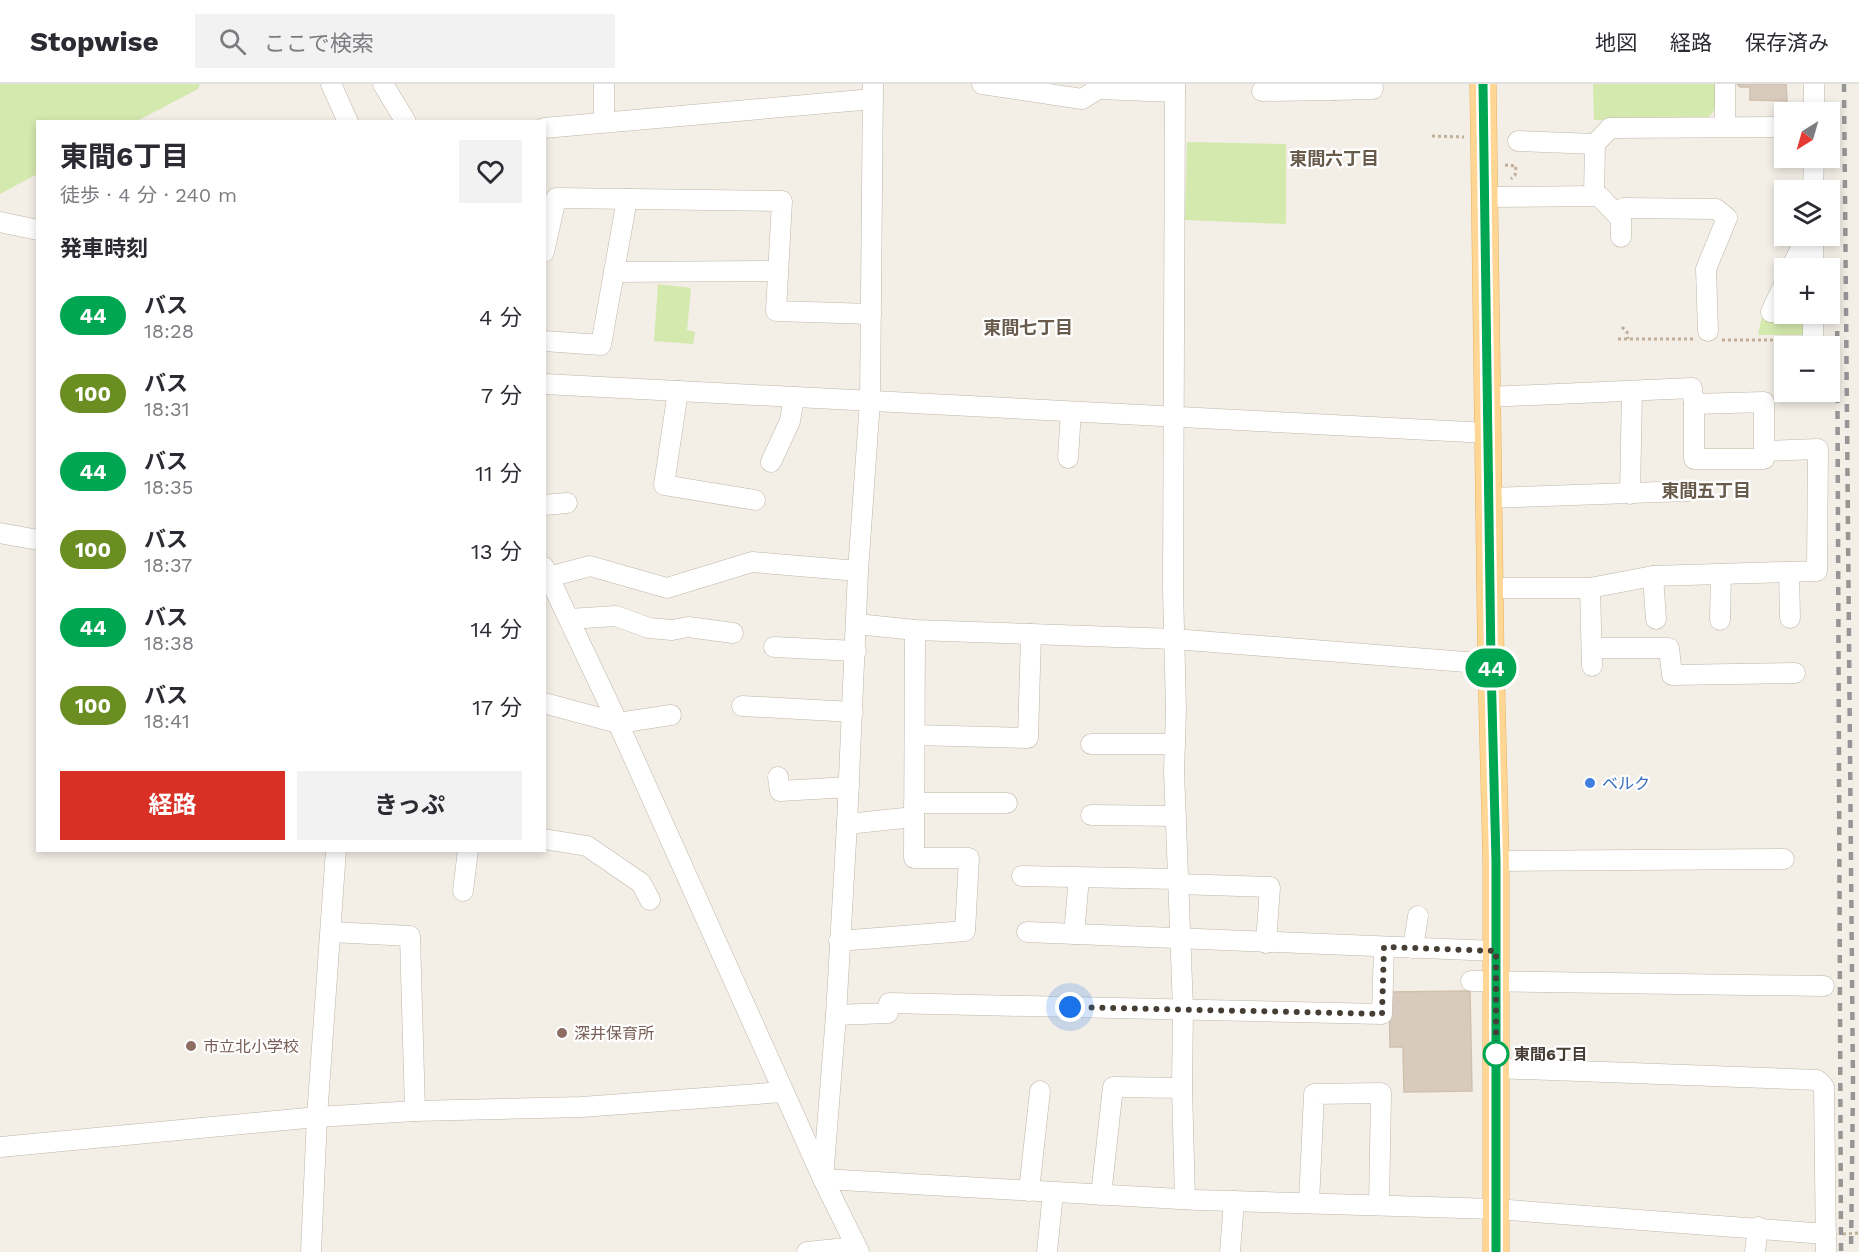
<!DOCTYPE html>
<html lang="ja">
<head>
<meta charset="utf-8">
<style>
  :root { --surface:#fff; --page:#f2f2f3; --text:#2b2b33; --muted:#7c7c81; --line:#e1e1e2; --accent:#d93025 }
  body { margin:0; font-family:"Work Sans","Noto Sans JP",sans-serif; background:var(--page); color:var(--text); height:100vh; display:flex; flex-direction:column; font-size:22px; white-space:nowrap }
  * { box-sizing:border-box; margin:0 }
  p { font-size:20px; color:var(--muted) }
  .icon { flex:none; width:33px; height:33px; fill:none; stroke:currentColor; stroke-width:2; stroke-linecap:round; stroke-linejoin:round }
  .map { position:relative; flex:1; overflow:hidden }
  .panel { position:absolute; left:36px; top:36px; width:510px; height:732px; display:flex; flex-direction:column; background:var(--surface); border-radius:0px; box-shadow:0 3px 9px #0003 }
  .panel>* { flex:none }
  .badge { padding:0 12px; border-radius:20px; font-size:21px; line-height:39px }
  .needle { width:39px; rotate:217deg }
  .fabs { position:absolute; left:1774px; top:18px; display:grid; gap:12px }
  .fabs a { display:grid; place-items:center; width:66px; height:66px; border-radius:0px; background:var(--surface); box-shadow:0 3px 9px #0003; font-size:30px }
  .you { position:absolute; width:30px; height:30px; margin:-15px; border:4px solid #fff; border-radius:50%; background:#1a73e8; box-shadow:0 0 0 9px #1a73e833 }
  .map>.badge { position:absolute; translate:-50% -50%; box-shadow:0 0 0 3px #fff }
  h2 { padding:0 24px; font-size:22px; line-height:54px }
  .round { display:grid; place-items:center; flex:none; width:63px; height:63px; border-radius:0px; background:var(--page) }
  .overview { display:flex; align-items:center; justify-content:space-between; height:102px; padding:0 24px }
  h1 { font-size:28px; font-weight:700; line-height:45px }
  .cta { display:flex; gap:12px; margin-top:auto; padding:12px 24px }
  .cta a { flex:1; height:69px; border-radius:0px; background:var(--accent); color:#fff; font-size:24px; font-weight:700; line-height:69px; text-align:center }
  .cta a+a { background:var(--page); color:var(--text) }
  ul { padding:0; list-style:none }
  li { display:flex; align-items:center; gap:18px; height:78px; padding:0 24px }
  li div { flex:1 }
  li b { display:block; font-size:22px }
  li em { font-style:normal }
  li .badge { min-width:66px; font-weight:700; text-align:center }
  header { display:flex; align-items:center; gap:36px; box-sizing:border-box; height:84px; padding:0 30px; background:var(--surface); border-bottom:2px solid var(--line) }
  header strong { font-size:28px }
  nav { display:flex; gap:33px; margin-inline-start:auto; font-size:21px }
  .search { width:420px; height:54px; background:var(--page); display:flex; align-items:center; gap:15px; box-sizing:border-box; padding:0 21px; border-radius:0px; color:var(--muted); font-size:22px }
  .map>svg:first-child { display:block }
  .green { fill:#d4e9ae }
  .building { fill:#d8cbbe; stroke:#d0c0ae; stroke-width:1.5 }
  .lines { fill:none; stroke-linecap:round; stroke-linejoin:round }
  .minor-casing { stroke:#bfb5a8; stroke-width:21 }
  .major-casing { stroke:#e6b261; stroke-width:27 }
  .path { stroke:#c1af99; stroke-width:3; stroke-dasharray:3 3; stroke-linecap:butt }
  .minor { stroke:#fff; stroke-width:20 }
  .major { stroke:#ffd693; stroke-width:26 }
  .rail { stroke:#969696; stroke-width:4.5; stroke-dasharray:8 8; stroke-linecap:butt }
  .line-casing { stroke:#fff; stroke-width:14 }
  .line { stroke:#00a651; stroke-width:9 }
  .walk { stroke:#463e35; stroke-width:6; stroke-dasharray:0 10.8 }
  .shop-dot { fill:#3f7fe0; stroke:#fff; stroke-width:2 }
  .education-dot { fill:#8d6e63; stroke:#fff; stroke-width:2 }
  .stop-dot { fill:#fff; stroke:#00a651; stroke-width:3 }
  .labels { text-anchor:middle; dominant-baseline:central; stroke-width:4.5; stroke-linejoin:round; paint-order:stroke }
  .shop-label { font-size:16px; fill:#366cbe; stroke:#fff; text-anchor:start }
  .education-label { font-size:16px; fill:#785e54; stroke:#fff; text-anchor:start }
  .stop-label { font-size:16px; font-weight:bold; fill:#463e35; stroke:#fff; text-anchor:start }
  .neighbourhood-label { font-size:18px; font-weight:bold; fill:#695b4c; stroke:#fff }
</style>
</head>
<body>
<header>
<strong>Stopwise</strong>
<div class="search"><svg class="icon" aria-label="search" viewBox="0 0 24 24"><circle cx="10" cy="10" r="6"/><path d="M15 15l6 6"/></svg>ここで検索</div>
<nav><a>地図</a><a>経路</a><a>保存済み</a></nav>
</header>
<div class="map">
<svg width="1859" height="1168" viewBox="0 0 1859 1168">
  <rect width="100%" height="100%" fill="#f3eee6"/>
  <g class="green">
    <polygon points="0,0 200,0 198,5 137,37 38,38 37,90 0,110"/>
    <path d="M1593 0H1718C1718 15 1719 25 1706 35L1594 36Z"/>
    <polygon points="1187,58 1286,60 1286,140 1185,136"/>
    <polygon points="658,200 691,204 687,246 695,248 693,260 654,257"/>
    <polygon points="1785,212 1785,230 1810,230 1810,251 1758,251 1763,227"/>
  </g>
  <g class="building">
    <polygon points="1737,0 1786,0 1787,17 1750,16 1750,4 1748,3 1740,3"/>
    <polygon points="1470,907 1472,1007 1404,1008 1403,963 1390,963 1389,908"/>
  </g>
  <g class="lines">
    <g class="minor-casing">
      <g id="minor">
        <polyline points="331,0 348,38"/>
        <polyline points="383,0 406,38"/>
        <polyline points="982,0 1082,15 1098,5 1175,8"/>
        <polyline points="1175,0 1173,505 1176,626 1174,687 1183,925 1182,1004 1185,1115"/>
        <polyline points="1725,0 1725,43"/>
        <polyline points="1814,0 1814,28"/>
        <polyline points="1334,6 1373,5"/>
        <polyline points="1262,7 1334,6 1333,0"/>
        <polyline points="604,37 604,0"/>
        <polyline points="544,44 873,15"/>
        <polyline points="1518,57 1595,60"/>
        <polyline points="1813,106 1814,74"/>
        <polyline points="1594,111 1595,60 1610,44 1785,43"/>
        <polyline points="1485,113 1599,112 1621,135 1621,153"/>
        <polyline points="1615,128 1624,124 1716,125 1727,134 1706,185 1708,247"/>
        <polyline points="0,138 38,146"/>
        <polyline points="1813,152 1813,184"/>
        <polyline points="544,168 556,114 782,117 776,227 871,230"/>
        <polyline points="1791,184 1807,152"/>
        <polyline points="614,188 778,187"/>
        <polyline points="1771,228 1785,198"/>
        <polyline points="1813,230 1813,256"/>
        <polyline points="544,257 601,261 627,115"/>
        <polyline points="544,300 1488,349"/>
        <polyline points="678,307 664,401 755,416"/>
        <polyline points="1488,313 1692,304 1694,320"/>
        <polyline points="1068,374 1071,328"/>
        <polyline points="771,378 790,337 794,313"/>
        <polyline points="1630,410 1632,307"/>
        <polyline points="1488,414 1688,407"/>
        <polyline points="544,421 567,419"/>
        <polyline points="0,449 38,456"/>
        <polyline points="544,483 618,639 823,1095 859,1168"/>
        <polyline points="1789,488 1790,534"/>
        <polyline points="1653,492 1656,535"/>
        <polyline points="549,493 590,482 667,504 752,478 858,487"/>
        <polyline points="1491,504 1590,504 1653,492 1817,487 1818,365 1764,367 1764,375 1694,375 1694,320 1764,318 1764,367"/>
        <polyline points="1590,504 1592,582"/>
        <polyline points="569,535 616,532 649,544 672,546 688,543 733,549"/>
        <polyline points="1720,536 1721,490"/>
        <polyline points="857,540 915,546 1174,555 1491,580"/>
        <polyline points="774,563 856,567"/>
        <polyline points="1592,564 1669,564 1672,591 1795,589"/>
        <polyline points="544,619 618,639 671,631"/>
        <polyline points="742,622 853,628"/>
        <polyline points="915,651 1028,654 1031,550"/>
        <polyline points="1091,660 1175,660"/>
        <polyline points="778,693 780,707 849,703"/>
        <polyline points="914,719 1007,719"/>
        <polyline points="1091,731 1176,732"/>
        <polyline points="847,740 914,733"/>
        <polyline points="544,755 587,762 641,799 650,816"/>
        <polyline points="1496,777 1784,775"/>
        <polyline points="1022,792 1178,795"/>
        <polyline points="1178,800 1270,803 1266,859"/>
        <polyline points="463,807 468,766"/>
        <polyline points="331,848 410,852 415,1027"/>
        <polyline points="1027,848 1496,867"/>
        <polyline points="1074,850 1079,794"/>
        <polyline points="839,857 965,847 969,774 914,774 915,546"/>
        <polyline points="1413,864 1418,832"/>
        <polyline points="1471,897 1824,902"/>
        <polyline points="836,931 888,929 889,919 1382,930 1384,863"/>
        <polyline points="1496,984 1817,996 1824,1003 1826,1168"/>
        <polyline points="0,1063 317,1033 415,1027 582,1023 783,1008"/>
        <polyline points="823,1095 836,931 847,740 858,487 870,317 873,0"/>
        <polyline points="823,1095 1198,1116 1495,1125 1826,1150"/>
        <polyline points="1029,1107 1040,1007"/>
        <polyline points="1101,1111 1113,1003 1182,1004"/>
        <polyline points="1309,1119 1314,1010 1381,1009 1379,1121"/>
        <polyline points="311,1168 317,1033 336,766"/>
        <polyline points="807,1168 856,1163"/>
        <polyline points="1047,1168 1053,1109"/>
        <polyline points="1230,1168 1234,1117"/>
        <polyline points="1755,1168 1758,1143"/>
      </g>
    </g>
    <g class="major-casing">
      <polyline id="major" points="1483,0 1491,580 1496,777 1496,1168"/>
    </g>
    <g class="path">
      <polyline points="1432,52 1464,53"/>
      <polyline points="1505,81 1516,82 1515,91 1511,95"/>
      <polyline points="1622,243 1627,248 1628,255"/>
      <polyline points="1618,255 1694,255"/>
      <polyline points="1722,256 1796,256"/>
      <polyline points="1843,1150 1859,1149"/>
    </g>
    <use href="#minor" class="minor"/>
    <use href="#major" class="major"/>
    <g class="rail">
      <polyline points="1844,0 1853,1001 1851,1168"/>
      <polyline points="1837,199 1841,1168"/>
    </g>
  </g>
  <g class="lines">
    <g class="line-casing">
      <polyline id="line" points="1483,0 1491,580 1496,777 1496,1168"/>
    </g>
    <use href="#line" class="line"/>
    <polyline class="walk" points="1070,923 1382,930 1384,863 1496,867 1496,970"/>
  </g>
  <circle class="shop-dot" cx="1590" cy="699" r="6"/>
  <g class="education-dot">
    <circle cx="562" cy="949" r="6"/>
    <circle cx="191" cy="962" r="6"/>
  </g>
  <circle class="stop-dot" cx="1496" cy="970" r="12"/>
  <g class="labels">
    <g class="shop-label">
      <text x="1602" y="699">ベルク</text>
    </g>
    <g class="education-label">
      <text x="574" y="949">深井保育所</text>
      <text x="203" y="962">市立北小学校</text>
    </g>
    <g class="stop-label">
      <text x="1514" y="970">東間6丁目</text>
    </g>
    <g class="neighbourhood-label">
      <text x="1334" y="74">東間六丁目</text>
      <text x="1028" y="243">東間七丁目</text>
      <text x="1706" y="406">東間五丁目</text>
    </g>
  </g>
</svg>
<div class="fabs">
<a><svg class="needle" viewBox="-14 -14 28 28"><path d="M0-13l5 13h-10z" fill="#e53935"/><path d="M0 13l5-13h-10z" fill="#7c7c81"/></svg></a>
<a><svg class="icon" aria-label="layers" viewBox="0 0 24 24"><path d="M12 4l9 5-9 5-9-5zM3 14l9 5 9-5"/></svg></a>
<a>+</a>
<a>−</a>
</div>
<div class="you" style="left:1070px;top:923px"></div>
<b class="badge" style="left:1491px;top:584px;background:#00a651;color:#fff">44</b>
<section class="panel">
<div class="overview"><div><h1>東間6丁目</h1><p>徒歩 · 4 分 · 240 m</p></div><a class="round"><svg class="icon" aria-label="heart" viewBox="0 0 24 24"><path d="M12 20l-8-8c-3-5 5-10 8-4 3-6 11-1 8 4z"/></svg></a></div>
<h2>発車時刻</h2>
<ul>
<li><span class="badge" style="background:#00a651;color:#fff">44</span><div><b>バス</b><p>18:28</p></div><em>4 分</em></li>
<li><span class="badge" style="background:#6b8e23;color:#fff">100</span><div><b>バス</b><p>18:31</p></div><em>7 分</em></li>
<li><span class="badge" style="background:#00a651;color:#fff">44</span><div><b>バス</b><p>18:35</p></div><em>11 分</em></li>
<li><span class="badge" style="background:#6b8e23;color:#fff">100</span><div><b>バス</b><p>18:37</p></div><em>13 分</em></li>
<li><span class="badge" style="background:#00a651;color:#fff">44</span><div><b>バス</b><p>18:38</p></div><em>14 分</em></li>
<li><span class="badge" style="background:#6b8e23;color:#fff">100</span><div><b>バス</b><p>18:41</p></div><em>17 分</em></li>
</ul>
<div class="cta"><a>経路</a><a>きっぷ</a></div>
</section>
</div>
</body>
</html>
